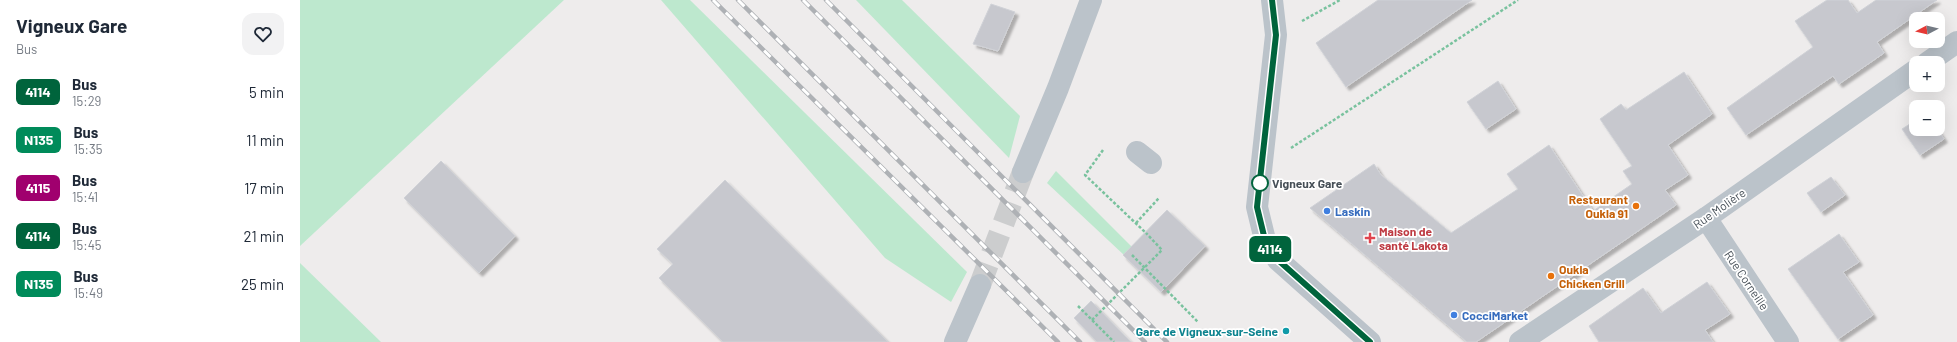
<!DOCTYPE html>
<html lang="en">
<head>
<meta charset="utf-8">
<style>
  :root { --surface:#fff; --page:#f2f2f3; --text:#1f2937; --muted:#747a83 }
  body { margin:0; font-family:Barlow,sans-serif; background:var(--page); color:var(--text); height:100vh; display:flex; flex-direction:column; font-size:15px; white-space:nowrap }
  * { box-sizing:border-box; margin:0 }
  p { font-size:13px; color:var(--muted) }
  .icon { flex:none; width:22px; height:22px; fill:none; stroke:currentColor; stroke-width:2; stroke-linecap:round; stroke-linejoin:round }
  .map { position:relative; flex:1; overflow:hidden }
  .details { display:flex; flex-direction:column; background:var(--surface); width:300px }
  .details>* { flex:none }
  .badge { padding:0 8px; border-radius:6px; font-size:14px; line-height:26px }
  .needle { width:26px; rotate:263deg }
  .buttons { position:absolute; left:1609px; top:12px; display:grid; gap:8px }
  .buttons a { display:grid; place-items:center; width:36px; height:36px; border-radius:8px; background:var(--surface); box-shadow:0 4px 16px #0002; font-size:20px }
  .map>.badge { position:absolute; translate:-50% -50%; box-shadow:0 0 0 2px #fff }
  .round { display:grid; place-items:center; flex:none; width:42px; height:42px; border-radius:12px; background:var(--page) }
  .head { display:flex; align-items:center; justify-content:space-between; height:68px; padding:0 16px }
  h1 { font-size:19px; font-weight:700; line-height:30px }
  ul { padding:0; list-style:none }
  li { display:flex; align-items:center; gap:12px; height:48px; padding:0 16px }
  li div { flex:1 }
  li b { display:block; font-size:15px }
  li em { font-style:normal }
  li .badge { min-width:44px; font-weight:700; text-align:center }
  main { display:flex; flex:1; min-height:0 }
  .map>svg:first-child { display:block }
  .green { fill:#bde8ce }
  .building { fill:#c7c8ce; stroke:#d0d2d7; filter:url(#shadow) }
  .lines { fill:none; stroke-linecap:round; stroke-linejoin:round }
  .minor-tunnel { stroke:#cccdce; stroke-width:22; stroke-dasharray:22 11; stroke-linecap:butt }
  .path { stroke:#79c29e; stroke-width:2.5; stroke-dasharray:3 2; stroke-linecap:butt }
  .minor { stroke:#bbc3ca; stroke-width:22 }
  .rail-casing { stroke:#aeb1b5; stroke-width:4.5 }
  .rail { stroke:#fff; stroke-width:3; stroke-dasharray:9; stroke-linecap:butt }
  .line-casing { stroke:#fff; stroke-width:9 }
  .line { stroke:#00643c; stroke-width:6 }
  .stop-dot { fill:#fff; stroke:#00643c; stroke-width:2 }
  .food-dot { fill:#e8710a; stroke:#fff; stroke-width:1.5 }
  .shop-dot { fill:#3f7fe0; stroke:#fff; stroke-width:1.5 }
  .health-dot { fill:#e0444e; stroke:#fff; stroke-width:1.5 }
  .culture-dot { fill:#0f9aa8; stroke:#fff; stroke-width:1.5 }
  .labels { text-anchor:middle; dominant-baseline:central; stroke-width:3.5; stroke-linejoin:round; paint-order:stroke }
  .stop-label { font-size:12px; font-weight:bold; fill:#464f57; stroke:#fff; text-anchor:start }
  .food-label { font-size:12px; font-weight:bold; fill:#c56008; stroke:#fff; text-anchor:end }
  .street-label { font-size:12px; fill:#464f57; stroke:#fff }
  .shop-label { font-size:12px; font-weight:bold; fill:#366cbe; stroke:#fff; text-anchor:start }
  .health-label { font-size:12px; font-weight:bold; fill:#be3a42; stroke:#fff; text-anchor:start }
  .culture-label { font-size:12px; font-weight:bold; fill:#0d838f; stroke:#fff; text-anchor:end }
</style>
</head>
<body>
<main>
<section class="details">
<div class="head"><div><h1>Vigneux Gare</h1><p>Bus</p></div><a class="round"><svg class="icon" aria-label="heart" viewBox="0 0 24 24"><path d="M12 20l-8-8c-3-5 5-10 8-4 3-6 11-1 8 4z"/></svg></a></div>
<ul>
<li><span class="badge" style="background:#00643c;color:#fff">4114</span><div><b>Bus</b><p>15:29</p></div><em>5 min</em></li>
<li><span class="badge" style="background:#008b5a;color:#fff">N135</span><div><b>Bus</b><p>15:35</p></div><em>11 min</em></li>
<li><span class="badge" style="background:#a0006e;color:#fff">4115</span><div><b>Bus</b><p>15:41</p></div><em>17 min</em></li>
<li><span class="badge" style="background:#00643c;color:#fff">4114</span><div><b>Bus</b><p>15:45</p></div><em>21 min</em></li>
<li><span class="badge" style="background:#008b5a;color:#fff">N135</span><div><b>Bus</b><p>15:49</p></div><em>25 min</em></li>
</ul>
</section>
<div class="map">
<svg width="1657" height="342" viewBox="0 0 1657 342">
  <defs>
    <filter id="shadow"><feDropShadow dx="3.5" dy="3.5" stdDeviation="1" flood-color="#0004"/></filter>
  </defs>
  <rect width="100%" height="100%" fill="#eeecec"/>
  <g class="green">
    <polygon points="0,0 264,0 0,246"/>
    <polygon points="361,0 390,0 667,272 651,302 585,258"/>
    <polygon points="556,0 602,0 720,116 709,158"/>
    <polygon points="756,171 832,247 824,255 747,183"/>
    <polygon points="0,263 81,342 0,342"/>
  </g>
  <g class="building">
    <polygon points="1078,0 1172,0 1046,87 1016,43"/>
    <polygon points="1527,0 1548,0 1557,13 1576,0 1637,0 1577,42 1584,53 1539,84 1533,76 1446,135 1427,108 1513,47 1495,21"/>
    <polygon points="691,4 715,12 698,51 673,44"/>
    <polygon points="1384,72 1412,114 1368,145 1388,175 1365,190 1376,205 1176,342 1167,342 1010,208 1074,164 1081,175 1151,233 1218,189 1207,174 1249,145 1293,211 1332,184 1323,171 1332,166 1300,119 1321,104 1326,110"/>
    <polygon points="1198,81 1216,109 1186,129 1167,102"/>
    <polygon points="1616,120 1616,129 1637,129 1644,139 1620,155 1602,129"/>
    <polygon points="141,161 215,236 179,273 104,198"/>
    <polygon points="1531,177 1545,195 1521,212 1507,193"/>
    <polygon points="425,180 588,342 423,342 359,278 373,264 357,249"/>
    <polygon points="867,210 905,246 861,292 823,255"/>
    <polygon points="1539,234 1559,262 1543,272 1573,315 1538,339 1488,269"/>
    <polygon points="1407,282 1430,314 1405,330 1413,342 1299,342 1289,326 1343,288 1361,313"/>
    <polygon points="791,301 831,342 797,342 774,318"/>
  </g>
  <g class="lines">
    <polyline class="minor-tunnel" points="680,285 723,172"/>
    <g class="path">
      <polyline points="1002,21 1040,0"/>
      <polyline points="991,148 1218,0"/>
      <polyline points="803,150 785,175 846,233"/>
      <polyline points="836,223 859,198"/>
      <polyline points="832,255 898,322"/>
      <polyline points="778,306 814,342"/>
      <polyline points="792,320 862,250 846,233"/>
    </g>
    <g class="minor">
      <polyline points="972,0 976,35 957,207 965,240 978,260 1070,342"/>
      <polyline points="1627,63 1657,42"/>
      <polyline points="837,152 851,163"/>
      <polyline points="723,172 758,88 791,0"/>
      <polyline points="1406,218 1488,342"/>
      <polyline points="655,342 680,285"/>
      <polyline points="1220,342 1406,218 1616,70"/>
    </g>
    <g class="rail-casing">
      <g id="rail">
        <polyline points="413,0 758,342"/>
        <polyline points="438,0 780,342"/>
        <polyline points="503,0 845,342"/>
        <polyline points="526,0 867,342"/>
      </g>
    </g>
    <use href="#rail" class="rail"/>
  </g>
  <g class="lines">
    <g class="line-casing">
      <polyline id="line" points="972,0 976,35 957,207 965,240 978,260 1070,342"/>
    </g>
    <use href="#line" class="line"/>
  </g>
  <circle class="stop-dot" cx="960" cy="183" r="8"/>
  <g class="food-dot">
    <circle cx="1336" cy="206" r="4"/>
    <circle cx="1251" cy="276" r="4"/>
  </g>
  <g class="shop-dot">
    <circle cx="1027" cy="211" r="4"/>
    <circle cx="1154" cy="315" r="4"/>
  </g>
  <path class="health-dot" d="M1068 232h4v4h4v4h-4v4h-4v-4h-4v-4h4z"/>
  <circle class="culture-dot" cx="986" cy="331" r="4"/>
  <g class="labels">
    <g class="stop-label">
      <text x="972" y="183">Vigneux Gare</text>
    </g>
    <g class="food-label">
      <text x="1328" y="199">Restaurant<tspan x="1328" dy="14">Oukla 91</tspan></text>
      <text x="1259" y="269" text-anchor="start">Oukla<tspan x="1259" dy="14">Chicken Grill</tspan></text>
    </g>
    <g class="street-label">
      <text transform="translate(1419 208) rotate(-35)">Rue Molière</text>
      <text transform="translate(1447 280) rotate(56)">Rue Corneille</text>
    </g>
    <g class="shop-label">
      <text x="1035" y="211">Laskin</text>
      <text x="1162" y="315">CocciMarket</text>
    </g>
    <g class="health-label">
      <text x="1079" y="231">Maison de<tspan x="1079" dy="14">santé Lakota</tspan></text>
    </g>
    <g class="culture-label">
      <text x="978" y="331">Gare de Vigneux-sur-Seine</text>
    </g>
  </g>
</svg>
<div class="buttons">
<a><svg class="needle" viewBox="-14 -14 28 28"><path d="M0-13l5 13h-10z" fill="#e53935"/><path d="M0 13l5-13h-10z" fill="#747a83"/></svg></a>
<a>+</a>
<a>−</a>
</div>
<b class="badge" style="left:970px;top:249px;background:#00643c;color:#fff">4114</b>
</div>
</main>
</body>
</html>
